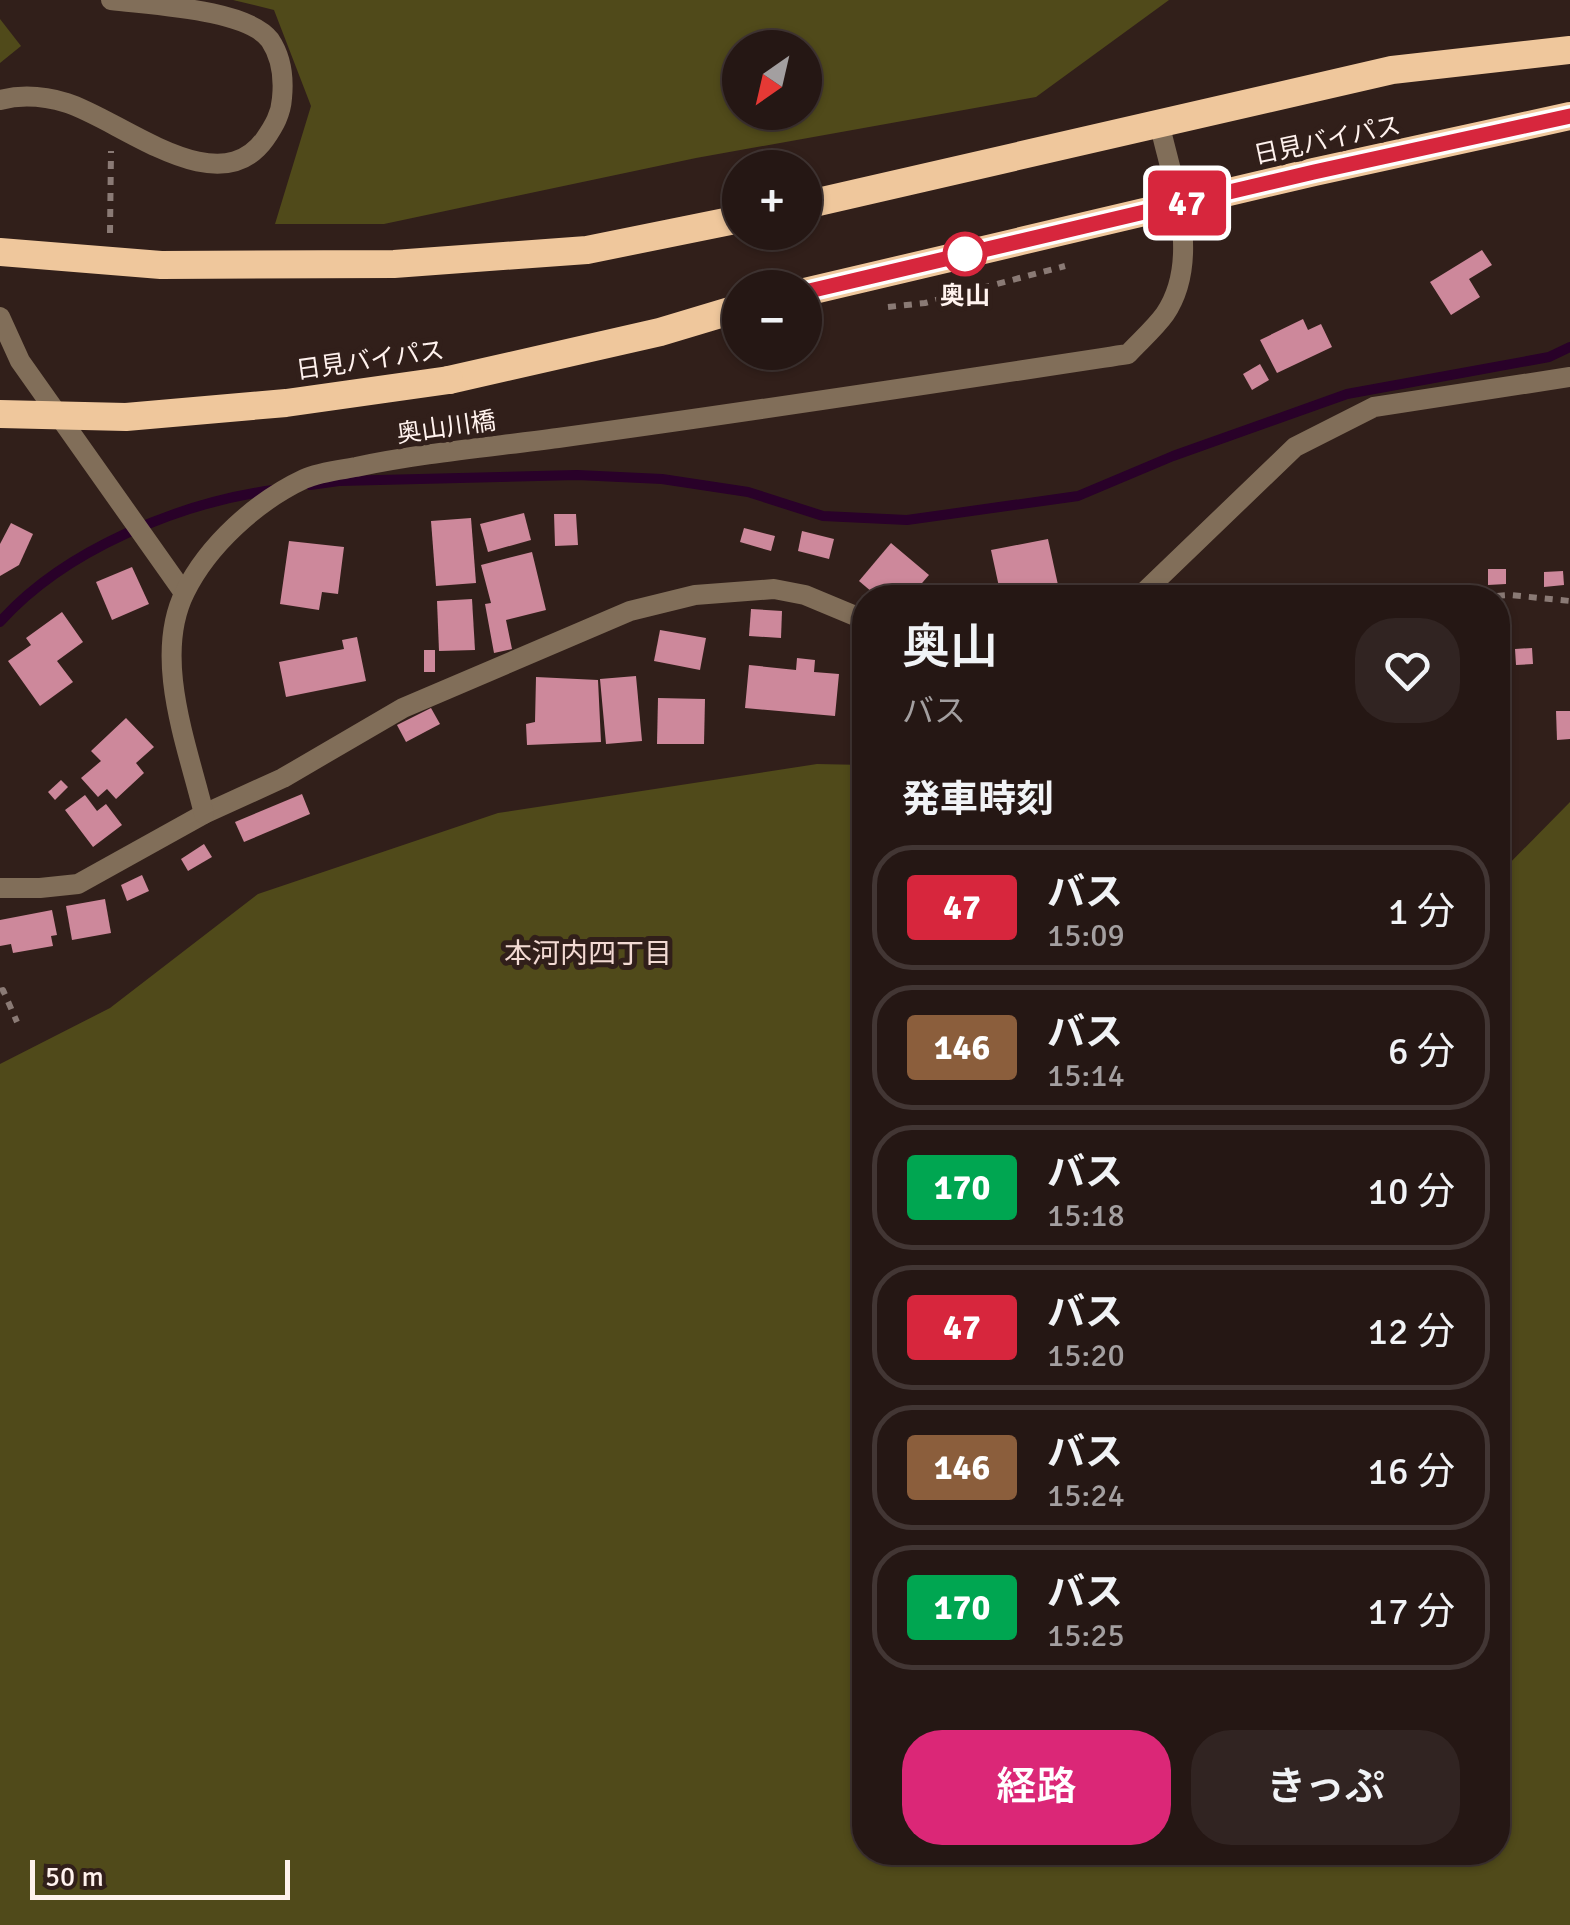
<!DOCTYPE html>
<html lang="ja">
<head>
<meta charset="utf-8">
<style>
  :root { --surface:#251714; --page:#312422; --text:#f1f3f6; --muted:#a39fa0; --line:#423634; --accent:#db2777 }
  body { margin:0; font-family:Signika,"Noto Sans JP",sans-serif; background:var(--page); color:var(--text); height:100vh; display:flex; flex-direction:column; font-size:38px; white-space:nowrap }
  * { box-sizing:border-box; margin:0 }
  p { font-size:32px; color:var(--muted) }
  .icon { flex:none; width:55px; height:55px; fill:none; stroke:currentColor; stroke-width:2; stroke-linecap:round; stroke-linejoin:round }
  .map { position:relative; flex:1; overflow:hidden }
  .panel { position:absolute; left:852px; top:585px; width:658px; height:1280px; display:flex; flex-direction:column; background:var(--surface); border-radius:40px; box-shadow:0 2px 8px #0004,0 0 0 2px var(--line) }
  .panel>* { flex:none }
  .badge { padding:0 20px; border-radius:8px; font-size:35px; line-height:65px }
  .needle { width:65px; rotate:214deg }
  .tools { position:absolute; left:722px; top:30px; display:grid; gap:20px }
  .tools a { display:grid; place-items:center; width:100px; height:100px; border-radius:50%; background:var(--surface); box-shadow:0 2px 8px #0004,0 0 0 2px var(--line); font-size:50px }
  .scale { position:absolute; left:30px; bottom:25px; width:260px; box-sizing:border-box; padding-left:10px; border:5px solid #fff2ee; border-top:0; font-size:28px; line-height:35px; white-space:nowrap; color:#fff2ee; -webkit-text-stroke:8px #311f1a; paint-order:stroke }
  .map>.badge { position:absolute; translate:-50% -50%; box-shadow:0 0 0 5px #fff }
  h2 { padding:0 50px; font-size:38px; line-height:90px }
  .round { display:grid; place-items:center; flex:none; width:105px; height:105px; border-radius:40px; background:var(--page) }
  .summary { display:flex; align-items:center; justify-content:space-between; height:170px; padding:0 50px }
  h1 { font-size:48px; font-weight:600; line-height:75px }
  .button { display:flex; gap:20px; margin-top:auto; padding:20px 50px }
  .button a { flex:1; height:115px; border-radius:40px; background:var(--accent); color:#fff; font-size:40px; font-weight:600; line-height:115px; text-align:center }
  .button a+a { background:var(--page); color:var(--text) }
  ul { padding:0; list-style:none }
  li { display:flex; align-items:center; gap:30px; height:125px; margin:0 20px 15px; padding:0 30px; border:5px solid var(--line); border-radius:40px }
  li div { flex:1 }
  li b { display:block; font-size:38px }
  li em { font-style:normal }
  li .badge { min-width:110px; font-weight:700; text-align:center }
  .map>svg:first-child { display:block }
  .green { fill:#504a1a; fill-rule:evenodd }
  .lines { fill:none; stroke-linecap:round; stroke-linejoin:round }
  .stream { stroke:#290129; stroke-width:10 }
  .building { fill:#cd889b }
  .path { stroke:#8a7a75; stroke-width:6; stroke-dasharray:8 8; stroke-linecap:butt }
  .minor { stroke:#816e59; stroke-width:20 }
  .tertiary { stroke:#816e59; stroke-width:20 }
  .trunk { stroke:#efc79c; stroke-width:28 }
  .trunk-bridge { stroke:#efc79c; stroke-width:28 }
  .line-casing { stroke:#fff; stroke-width:22 }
  .line { stroke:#d7263d; stroke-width:15 }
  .stop-dot { fill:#fff; stroke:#d7263d; stroke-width:5 }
  .labels { text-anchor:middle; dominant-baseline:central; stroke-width:10; stroke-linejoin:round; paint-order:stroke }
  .street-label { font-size:25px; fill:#fff2ee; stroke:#311f1a }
  .stop-label { font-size:25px; font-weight:bold; fill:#fff2ee; stroke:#311f1a }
  .neighbourhood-label { font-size:28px; fill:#f3dad3; stroke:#311f1a }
</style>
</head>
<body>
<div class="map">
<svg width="1570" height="1925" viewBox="0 0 1570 1925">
  <rect width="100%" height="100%" fill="#311f1a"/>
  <g class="green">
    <path d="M233 0H1169L1036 97 696 158 384 224H275L311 106 274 10ZM740 48H805V112H740Z"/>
    <polygon points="0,19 21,46 0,63"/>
    <polygon points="817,764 865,765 865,1852 1498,1852 1498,875 1570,802 1570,1925 0,1925 0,1064 110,1008 258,894 498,813"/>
  </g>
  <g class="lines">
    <g class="stream">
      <polyline points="310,485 339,481 577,475 662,479 748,492 823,516 907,520 1078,496 1173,456 1347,394 1549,357 1570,347"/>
      <path d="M0 622C64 550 179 503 273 490"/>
    </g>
  </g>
  <g class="building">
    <polygon points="1482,250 1492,265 1469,279 1480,297 1451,315 1430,282"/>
    <polygon points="1303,319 1308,330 1321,324 1332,347 1277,373 1260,340"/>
    <polygon points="1260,364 1269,380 1252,390 1243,374"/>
    <polygon points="524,513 531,540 488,552 480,524"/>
    <polygon points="554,514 576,514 578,545 555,546"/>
    <polygon points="471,518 476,583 436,586 431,521"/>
    <polygon points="11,523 33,534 19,565 0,576 0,544"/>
    <polygon points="744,528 775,536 771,551 740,542"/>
    <polygon points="802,531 834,539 829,559 798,551"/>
    <polygon points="1048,539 1058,585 1001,596 991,550"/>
    <polygon points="289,541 344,547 338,594 322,592 319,610 280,604"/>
    <polygon points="891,543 929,575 909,598 879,598 859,581"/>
    <polygon points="532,552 546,610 506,620 512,649 494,653 485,604 491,603 481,565"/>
    <polygon points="132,567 149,604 112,620 96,582"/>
    <polygon points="1488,569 1506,569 1506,584 1488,585"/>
    <polygon points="1563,571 1564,585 1544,587 1544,572"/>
    <polygon points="472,599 475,650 439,651 437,601"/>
    <polygon points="751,609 782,611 781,638 749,636"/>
    <polygon points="62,612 83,642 57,661 73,682 40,706 8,661 31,645 26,638"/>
    <polygon points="660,630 706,638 700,670 654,661"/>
    <polygon points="357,637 366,681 286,697 279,662 344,649 342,640"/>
    <polygon points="1532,648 1533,664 1516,665 1515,649"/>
    <rect x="424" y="650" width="11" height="22"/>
    <polygon points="797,658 815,660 814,672 839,674 835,716 745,708 749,665 796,670"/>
    <polygon points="636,676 642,741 606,744 600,679"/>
    <polygon points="536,677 598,680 601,742 527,745 526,724 535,722"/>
    <polygon points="658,698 705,699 704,744 657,744"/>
    <polygon points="431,708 440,724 406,742 397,725"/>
    <polygon points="1556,711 1570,711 1570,739 1557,740"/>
    <polygon points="126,718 154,747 136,763 144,773 116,799 107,789 98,797 81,778 101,761 91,751"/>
    <polygon points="61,780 68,787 55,800 48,792"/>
    <polygon points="302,794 310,814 244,842 235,822"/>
    <polygon points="85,795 97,811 106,804 122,825 93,847 65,810"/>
    <polygon points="204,844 212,857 188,871 181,859"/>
    <polygon points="142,875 149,891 127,901 121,885"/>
    <polygon points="105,899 111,933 72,940 66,906"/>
    <polygon points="52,910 57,935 51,936 53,946 13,953 11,944 0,946 0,920"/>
  </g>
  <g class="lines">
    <g class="path">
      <polyline points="110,233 111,151"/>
      <polyline points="888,307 925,303 1065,266"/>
      <polyline points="1465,598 1510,595 1570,601"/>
      <polyline points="0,991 3,990 17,1022"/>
    </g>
    <g class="minor">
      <path d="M0 100C23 94 44 96 67 103 121 120 218 205 265 139 274 126 281 114 282 98 284 78 282 58 270 40 247 9 149 5 111 0"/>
      <polyline points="0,317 20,361 184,593"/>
      <polyline points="1138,598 1295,447 1374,407 1570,377"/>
      <polyline points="0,888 40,888 78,884 204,814 283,778 403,708 630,611 695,595 774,589 805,595 865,620"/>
    </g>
    <path class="tertiary" d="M204 814C188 747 152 658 185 592 208 545 257 501 304 479 319 472 339 470 356 467 422 453 491 447 558 438 749 412 938 383 1128 354 1140 341 1155 328 1165 314 1202 259 1173 184 1160 126"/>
    <g class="trunk">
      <polyline points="805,205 1392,70 1570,50"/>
      <polyline points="0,252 161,265 394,264 587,250 740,219"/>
      <polyline points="805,292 1314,172 1570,116"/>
      <polyline points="449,380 660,332 740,308"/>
    </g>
    <polyline class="trunk-bridge" points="0,414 126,417 286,403 449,380"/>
  </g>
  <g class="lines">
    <g class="line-casing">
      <polyline id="line" points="805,292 1314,172 1570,116"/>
    </g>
    <use href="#line" class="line"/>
  </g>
  <circle class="stop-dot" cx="965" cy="254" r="20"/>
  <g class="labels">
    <g class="street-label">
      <text transform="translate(1327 140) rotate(-12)">日見バイパス</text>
      <text transform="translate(370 360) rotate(-8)">日見バイパス</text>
      <text transform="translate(446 427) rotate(-8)">奥山川橋</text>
    </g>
    <g class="stop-label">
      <text x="965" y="295">奥山</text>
    </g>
    <g class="neighbourhood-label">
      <text x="588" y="954">本河内四丁目</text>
    </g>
  </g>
</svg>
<div class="tools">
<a><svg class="needle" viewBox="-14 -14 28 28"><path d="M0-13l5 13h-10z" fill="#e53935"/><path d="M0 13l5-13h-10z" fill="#a39fa0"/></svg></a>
<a>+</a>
<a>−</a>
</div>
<div class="scale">50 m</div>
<b class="badge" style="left:1187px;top:203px;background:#d7263d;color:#fff">47</b>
<section class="panel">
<div class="summary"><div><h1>奥山</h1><p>バス</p></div><a class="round"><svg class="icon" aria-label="heart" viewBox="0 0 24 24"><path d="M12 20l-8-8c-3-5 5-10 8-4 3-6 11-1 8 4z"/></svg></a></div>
<h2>発車時刻</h2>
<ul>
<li><span class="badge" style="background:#d7263d;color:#fff">47</span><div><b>バス</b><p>15:09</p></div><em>1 分</em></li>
<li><span class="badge" style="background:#8b5e3c;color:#fff">146</span><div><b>バス</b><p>15:14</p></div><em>6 分</em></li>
<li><span class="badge" style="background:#00a651;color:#fff">170</span><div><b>バス</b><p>15:18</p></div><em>10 分</em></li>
<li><span class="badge" style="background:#d7263d;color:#fff">47</span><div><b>バス</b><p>15:20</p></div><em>12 分</em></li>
<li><span class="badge" style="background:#8b5e3c;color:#fff">146</span><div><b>バス</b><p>15:24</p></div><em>16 分</em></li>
<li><span class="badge" style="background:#00a651;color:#fff">170</span><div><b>バス</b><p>15:25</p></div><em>17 分</em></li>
</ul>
<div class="button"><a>経路</a><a>きっぷ</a></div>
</section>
</div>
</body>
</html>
